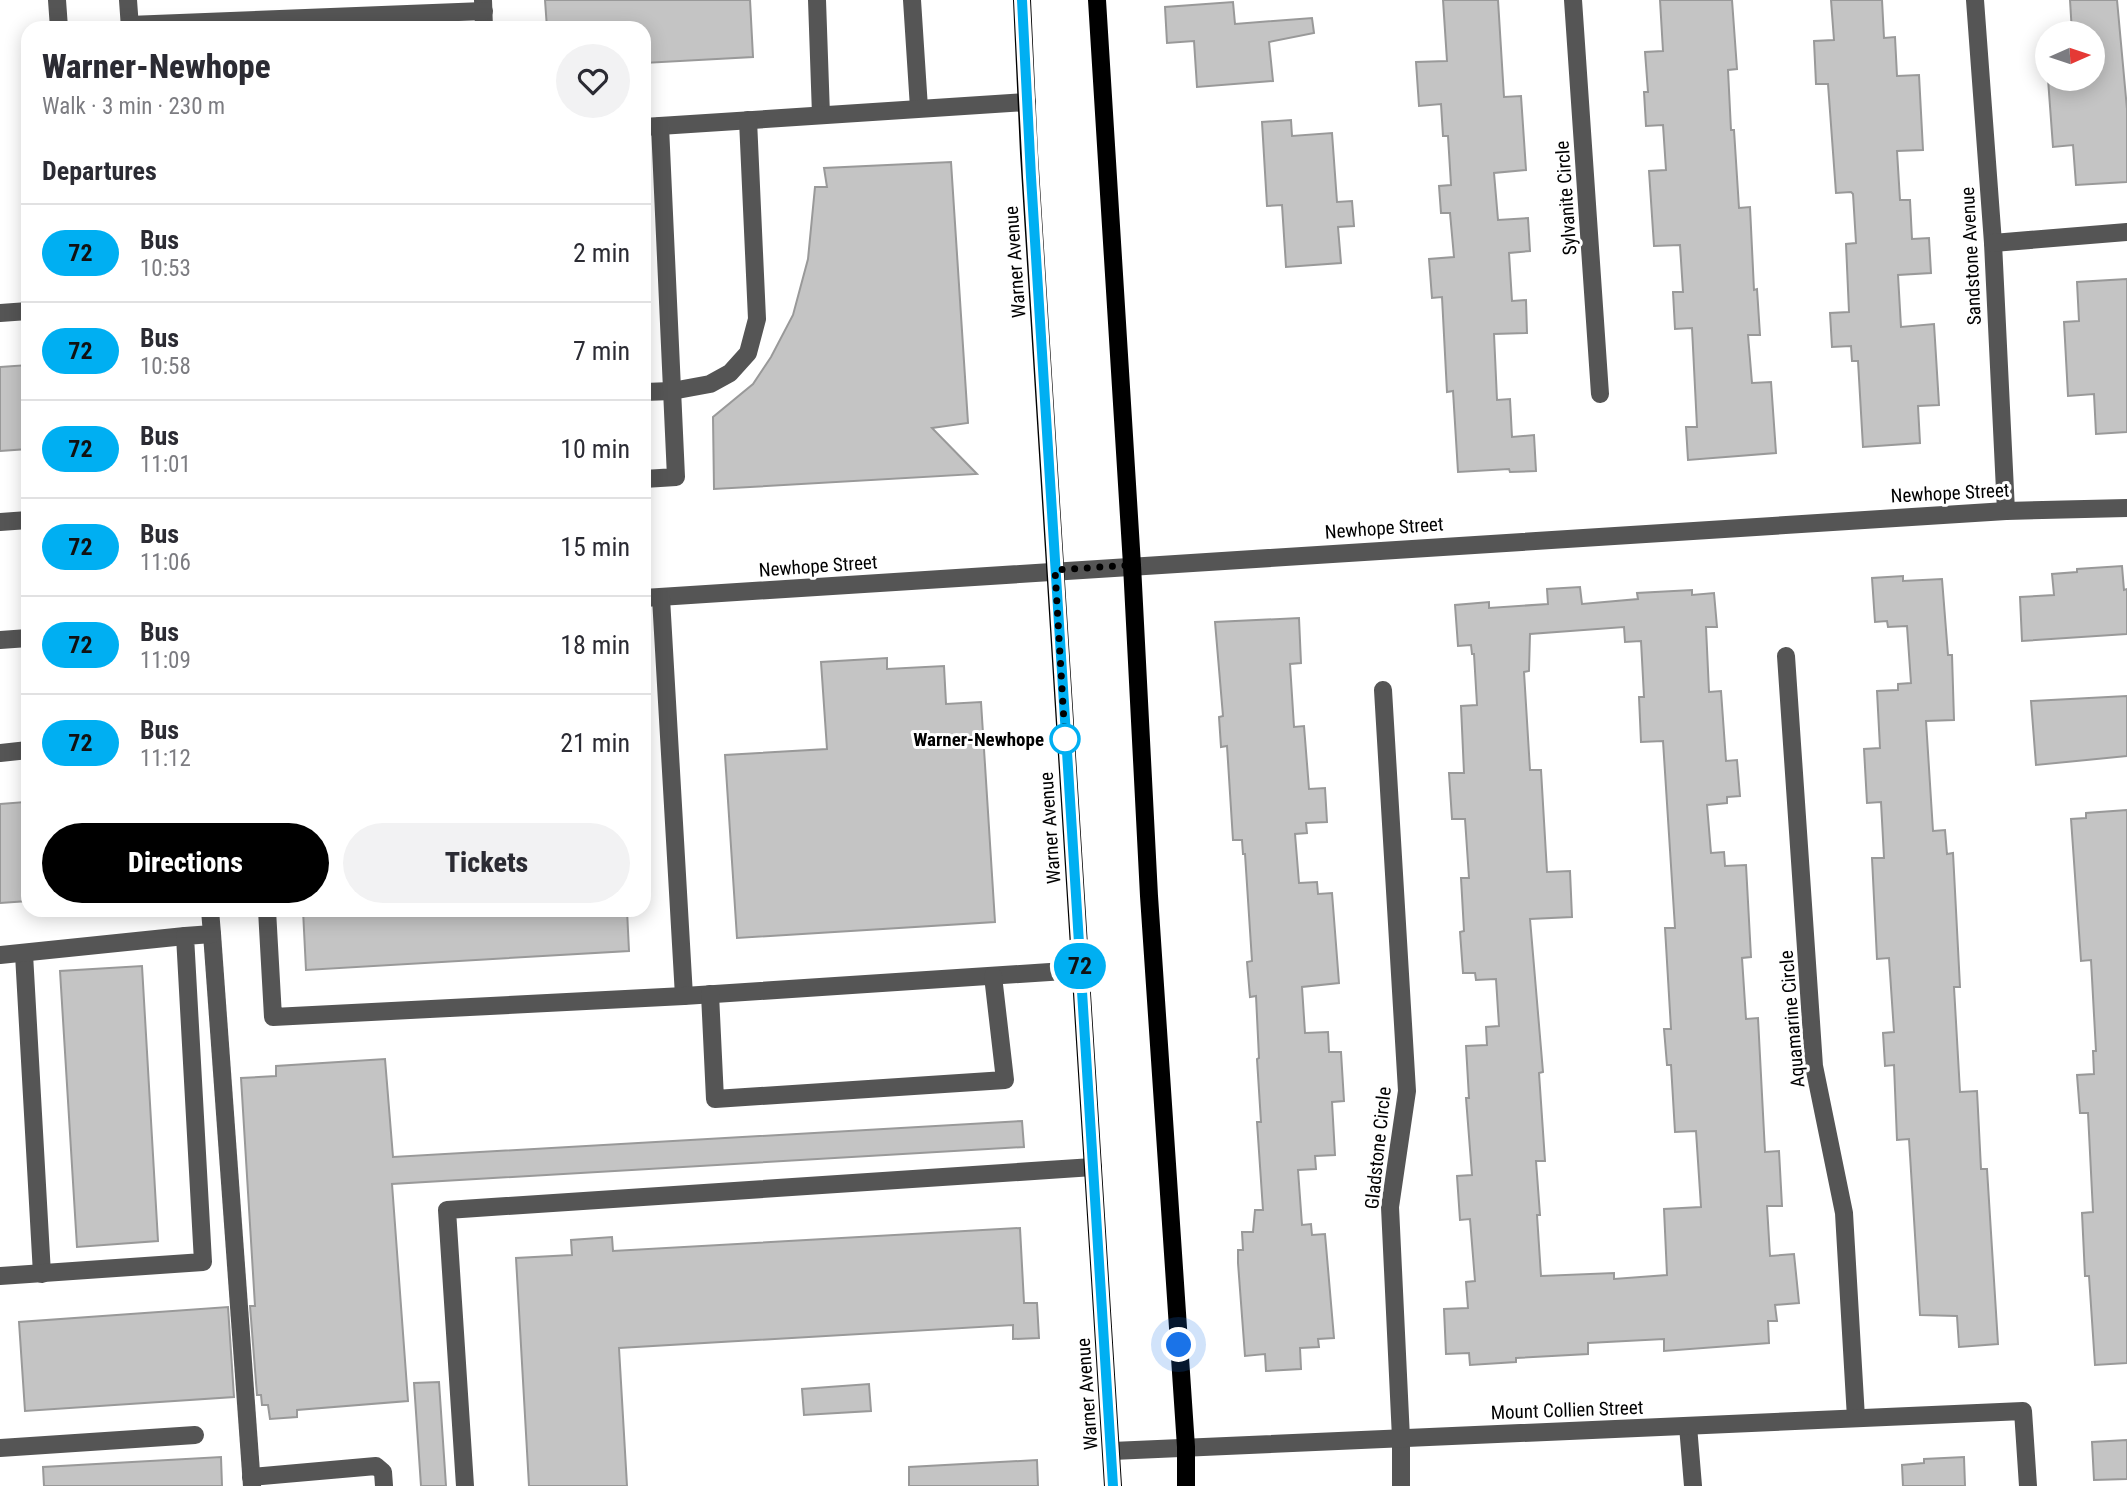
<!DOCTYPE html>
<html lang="en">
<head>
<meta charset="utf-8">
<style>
  :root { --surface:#fff; --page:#f2f2f3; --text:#2b2b33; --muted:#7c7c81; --line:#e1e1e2; --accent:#000 }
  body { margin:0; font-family:"Roboto Condensed",sans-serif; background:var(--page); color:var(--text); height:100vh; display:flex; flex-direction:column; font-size:26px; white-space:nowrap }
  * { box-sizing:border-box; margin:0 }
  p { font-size:23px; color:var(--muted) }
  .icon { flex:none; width:38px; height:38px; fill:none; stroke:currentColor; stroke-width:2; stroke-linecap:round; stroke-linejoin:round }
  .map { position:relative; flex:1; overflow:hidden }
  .details { position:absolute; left:21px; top:21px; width:630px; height:896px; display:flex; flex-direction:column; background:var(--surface); border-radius:21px; box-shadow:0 4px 18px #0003 }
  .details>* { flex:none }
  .badge { padding:0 14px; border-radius:23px; font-size:24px; line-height:46px }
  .needle { width:46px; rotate:87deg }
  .buttons { position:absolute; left:2035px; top:21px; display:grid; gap:14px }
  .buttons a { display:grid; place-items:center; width:70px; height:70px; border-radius:50%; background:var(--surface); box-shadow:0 4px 18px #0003; font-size:35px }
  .you { position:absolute; width:35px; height:35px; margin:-18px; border:5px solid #fff; border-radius:50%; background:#1a73e8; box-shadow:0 0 0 10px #1a73e833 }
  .map>.badge { position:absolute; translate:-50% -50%; box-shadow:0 0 0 4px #fff }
  h2 { padding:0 21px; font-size:26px; line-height:63px }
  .round { display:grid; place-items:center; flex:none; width:74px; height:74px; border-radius:37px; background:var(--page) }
  .overview { display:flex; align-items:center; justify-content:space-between; height:119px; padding:0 21px }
  h1 { font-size:33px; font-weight:800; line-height:52px }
  .action { display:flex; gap:14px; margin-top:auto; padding:14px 21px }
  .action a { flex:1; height:80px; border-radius:42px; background:var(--accent); color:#fff; font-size:28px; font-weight:800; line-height:80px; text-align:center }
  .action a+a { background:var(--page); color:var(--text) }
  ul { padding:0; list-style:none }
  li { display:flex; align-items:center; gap:21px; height:98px; padding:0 21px; border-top:2px solid var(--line) }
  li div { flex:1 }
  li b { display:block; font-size:26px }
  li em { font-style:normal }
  li .badge { min-width:77px; font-weight:700; text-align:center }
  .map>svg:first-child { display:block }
  .building { fill:#c4c4c4; stroke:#999; stroke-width:2; fill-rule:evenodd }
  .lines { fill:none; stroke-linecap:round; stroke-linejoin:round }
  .minor { stroke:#555; stroke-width:18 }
  .major { stroke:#000; stroke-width:18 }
  .line-casing { stroke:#fff; stroke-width:16 }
  .line { stroke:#00aff2; stroke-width:10 }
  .walk { stroke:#000; stroke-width:7; stroke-dasharray:0 12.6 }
  .stop-dot { fill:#fff; stroke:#00aff2; stroke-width:3.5 }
  .labels { text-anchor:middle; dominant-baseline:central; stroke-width:6; stroke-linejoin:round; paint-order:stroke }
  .street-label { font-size:19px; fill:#000; stroke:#fff }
  .stop-label { font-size:19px; font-weight:bold; fill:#000; stroke:#fff; text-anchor:end }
</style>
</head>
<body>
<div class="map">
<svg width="2127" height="1486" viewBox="0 0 2127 1486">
  <rect width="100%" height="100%" fill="#fff"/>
  <g class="building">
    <polygon points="545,0 750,0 753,57 644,63 644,28 547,28"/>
    <polygon points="1443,0 1498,0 1504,97 1521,96 1526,170 1494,173 1498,220 1528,218 1530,251 1509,253 1512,301 1526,300 1527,333 1494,334 1497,400 1510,399 1512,437 1534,435 1536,471 1510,472 1509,469 1458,472 1453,391 1447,392 1442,297 1432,298 1429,259 1454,257 1450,213 1441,213 1439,186 1451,185 1448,136 1443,136 1441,104 1419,106 1416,62 1447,61"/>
    <polygon points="1660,0 1732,0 1737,69 1728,70 1731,130 1734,130 1739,208 1750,207 1754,290 1757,289 1760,335 1748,335 1752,383 1771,382 1776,453 1688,460 1686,427 1697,427 1692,328 1675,329 1673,292 1683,292 1680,245 1654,246 1649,171 1666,170 1663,125 1646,126 1644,92 1648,92 1645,52 1663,51"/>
    <polygon points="1831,0 1882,0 1884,38 1895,37 1897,76 1919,75 1923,150 1897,151 1900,200 1910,200 1912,239 1929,238 1931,273 1898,275 1901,327 1934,324 1939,405 1918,406 1920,443 1863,447 1858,361 1852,361 1851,346 1832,347 1830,313 1849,312 1846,244 1856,243 1853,194 1851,192 1836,193 1828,84 1816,84 1814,41 1834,40"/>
    <polygon points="2070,0 2117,0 2127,109 2127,182 2076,185 2073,145 2053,147 2048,79 2093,79 2093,33 2072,33"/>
    <polygon points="1233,2 1235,24 1312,18 1314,33 1269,42 1273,81 1197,87 1194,41 1167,43 1165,7"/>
    <polygon points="1291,120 1292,136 1332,133 1337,202 1352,201 1354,226 1338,227 1341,263 1286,267 1282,205 1267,206 1262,122"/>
    <polygon points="951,162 968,423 932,428 977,474 714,489 713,417 753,384 771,357 793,315 808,259 815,187 827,187 824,168"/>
    <polygon points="2127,279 2127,432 2096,434 2094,394 2068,396 2064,322 2079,321 2077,282"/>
    <polygon points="28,365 28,449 0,451 0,367"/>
    <polygon points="2122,566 2124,590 2127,589 2127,634 2022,641 2020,597 2054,595 2052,574 2077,572 2077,569"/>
    <polygon points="1903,576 1903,581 1942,579 1948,655 1952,655 1954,720 1926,721 1933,831 1945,830 1947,854 1953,853 1960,987 1954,987 1960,1092 1977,1091 1981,1169 1987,1169 1998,1344 1959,1347 1957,1316 1920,1315 1909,1139 1897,1140 1894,1065 1885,1066 1883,1033 1894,1032 1889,958 1877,959 1872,858 1884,858 1881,802 1867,803 1864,749 1880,748 1877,691 1898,690 1898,684 1911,683 1907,626 1888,627 1887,621 1875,622 1872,578"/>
    <path d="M1580 587 1582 604 1638 599 1637 593 1692 590V595L1714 593 1717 627H1706L1709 692 1721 691 1726 761 1737 760 1740 796 1727 797V803L1707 805 1711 853 1724 852 1725 866 1746 865 1751 957 1742 958 1746 1019 1758 1018 1765 1152 1779 1151 1782 1206H1767L1770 1256 1794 1254 1799 1303 1775 1305 1777 1321H1768L1769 1343 1664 1351V1339L1588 1343V1354L1516 1358V1362L1470 1365 1469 1353 1446 1354 1444 1309 1468 1308 1466 1282 1475 1281 1470 1219 1460 1220 1457 1176 1472 1175 1466 1098H1469L1466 1046 1487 1045 1486 1027 1499 1026 1496 979 1476 980 1475 973H1463L1460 932 1464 931 1461 878H1469L1465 819H1452L1449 773H1464L1461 706 1477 705 1474 654H1472L1471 645 1458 646 1455 605 1489 602V608L1548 604 1547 589ZM1624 627 1625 642 1641 641 1644 697H1639L1641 742 1663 741 1675 928H1665L1671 1029H1664L1667 1065H1671L1675 1132 1696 1131 1701 1207 1664 1209 1667 1275 1614 1279V1273L1541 1276 1537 1215H1540L1536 1161H1545L1539 1073 1543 1072 1530 919 1572 917 1570 871 1547 872 1541 770H1530L1524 672 1529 671 1530 634Z"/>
    <polygon points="1299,618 1301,663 1290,664 1294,727 1304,726 1309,789 1325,788 1327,822 1306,823 1307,833 1295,834 1299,883 1317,882 1318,894 1332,893 1339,983 1302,987 1305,1033 1328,1032 1329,1052 1341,1052 1344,1101 1332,1102 1335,1155 1315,1156 1316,1169 1298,1170 1302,1225 1311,1224 1312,1235 1325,1234 1334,1338 1318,1339 1319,1347 1300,1348 1301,1369 1266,1371 1265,1354 1245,1356 1238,1263 1238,1250 1243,1250 1242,1232 1253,1232 1255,1210 1263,1210 1257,1122 1261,1122 1257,1059 1259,1058 1256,996 1250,997 1247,962 1252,961 1245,854 1243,854 1242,840 1233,840 1227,746 1221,747 1219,717 1223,716 1215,622"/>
    <polygon points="887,658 887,669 944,666 946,704 981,702 995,922 737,938 725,755 827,749 821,662"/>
    <polygon points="2127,696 2127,756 2036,765 2031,701"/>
    <polygon points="25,802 26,811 28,811 28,901 0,903 0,804"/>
    <polygon points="2127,810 2127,1363 2095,1365 2089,1276 2085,1276 2082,1213 2093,1212 2088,1113 2080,1113 2077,1075 2094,1074 2093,1051 2096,1051 2091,960 2081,961 2071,819 2086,818 2086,813"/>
    <polygon points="303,910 627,910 629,951 306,970"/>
    <polygon points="142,966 158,1241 77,1247 60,971"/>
    <polygon points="385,1059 393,1157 1022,1121 1024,1147 392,1184 408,1401 297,1410 297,1417 270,1419 268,1405 262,1405 261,1395 257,1395 250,1306 255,1306 241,1078 276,1076 276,1066"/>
    <polygon points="1020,1228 1024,1303 1037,1303 1039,1338 1013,1339 1013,1325 619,1348 627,1486 529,1486 516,1258 572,1255 571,1240 612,1237 613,1251"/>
    <polygon points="228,1307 234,1397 25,1411 19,1322"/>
    <polygon points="439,1382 446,1486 421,1486 414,1383"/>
    <polygon points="869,1384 871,1411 804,1415 802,1389"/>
    <polygon points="2127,1440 2127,1479 2094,1480 2092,1442"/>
    <polygon points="221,1457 222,1486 44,1486 43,1467"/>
    <polygon points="1964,1457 1965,1486 1903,1486 1902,1465 1924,1463 1924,1459"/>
    <polygon points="1037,1460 1038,1486 909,1486 909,1467"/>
  </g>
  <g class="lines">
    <g class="minor">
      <polyline points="57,0 59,28"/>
      <polyline points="128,0 130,28"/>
      <polyline points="483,0 484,28"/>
      <polyline points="817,0 821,115"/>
      <polyline points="912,0 919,108"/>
      <polyline points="1573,0 1600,394"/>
      <polyline points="1975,0 1993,243 2006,511"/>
      <polyline points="129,25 484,11"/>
      <polyline points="644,127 1027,102"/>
      <polyline points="1993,243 2127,232"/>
      <polyline points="0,313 28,311"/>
      <polyline points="644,392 672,391 710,384 730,373 748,353 757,319 748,120"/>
      <polyline points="644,479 676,477 660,126"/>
      <polyline points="0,522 28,520"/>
      <polyline points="644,598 2006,511 2127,508"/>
      <polyline points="661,598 684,996"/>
      <polyline points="0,640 28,638"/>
      <polyline points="1786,656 1814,1066 1844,1213 1856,1418"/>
      <polyline points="1383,690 1407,1091 1390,1207 1401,1438 1401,1486"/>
      <polyline points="0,753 28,750"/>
      <polyline points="267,910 273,1017 684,996 1080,970"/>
      <polyline points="212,934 252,1486"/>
      <polyline points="24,954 42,1274"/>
      <polyline points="0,955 185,936"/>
      <polyline points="710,994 715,1099 1005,1080 993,976"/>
      <polyline points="0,1276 203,1262 185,936 212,934 210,910"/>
      <polyline points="1688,1426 1693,1486"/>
      <polyline points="0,1448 195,1435"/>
      <polyline points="1112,1451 2023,1411 2028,1486"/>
      <polyline points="251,1477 376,1466 383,1472 384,1486"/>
      <polyline points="465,1486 447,1210 1093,1167"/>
    </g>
    <g class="major">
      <polyline points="1022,0 1029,153 1113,1486"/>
      <polyline points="1097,0 1132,565 1149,896 1186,1447 1186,1486"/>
    </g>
  </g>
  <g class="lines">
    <g class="line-casing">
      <polyline id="line" points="1022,0 1031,177 1113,1486"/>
    </g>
    <use href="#line" class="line"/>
    <polyline class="walk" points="1065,739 1055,570 1132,565 1149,896 1179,1345"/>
  </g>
  <circle class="stop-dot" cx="1065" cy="739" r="14"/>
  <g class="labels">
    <g class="street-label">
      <text transform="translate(1566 198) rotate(-94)">Sylvanite Circle</text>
      <text transform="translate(1971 256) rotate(-93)">Sandstone Avenue</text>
      <text transform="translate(1015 262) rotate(-94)">Warner Avenue</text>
      <text transform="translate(1950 493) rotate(-3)">Newhope Street</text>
      <text transform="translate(1384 528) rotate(-4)">Newhope Street</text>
      <text transform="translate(818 566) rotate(-4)">Newhope Street</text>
      <text transform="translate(1050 828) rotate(-94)">Warner Avenue</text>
      <text transform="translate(1792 1019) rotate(-95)">Aquamarine Circle</text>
      <text transform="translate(1378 1148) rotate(-84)">Gladstone Circle</text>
      <text transform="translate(1087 1394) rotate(-94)">Warner Avenue</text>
      <text transform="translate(1567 1410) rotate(-2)">Mount Collien Street</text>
    </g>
    <g class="stop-label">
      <text x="1044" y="739">Warner-Newhope</text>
    </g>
  </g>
</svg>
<div class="buttons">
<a><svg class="needle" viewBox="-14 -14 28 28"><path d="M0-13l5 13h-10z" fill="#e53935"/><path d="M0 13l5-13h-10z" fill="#7c7c81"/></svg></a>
</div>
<div class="you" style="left:1179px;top:1345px"></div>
<b class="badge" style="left:1080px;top:966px;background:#00aff2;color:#111">72</b>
<section class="details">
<div class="overview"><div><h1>Warner-Newhope</h1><p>Walk · 3 min · 230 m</p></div><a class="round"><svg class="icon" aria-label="heart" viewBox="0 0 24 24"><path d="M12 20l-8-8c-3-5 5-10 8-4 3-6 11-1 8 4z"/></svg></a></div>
<h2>Departures</h2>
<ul>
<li><span class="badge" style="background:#00aff2;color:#111">72</span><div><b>Bus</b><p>10:53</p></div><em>2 min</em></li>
<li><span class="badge" style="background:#00aff2;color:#111">72</span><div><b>Bus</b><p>10:58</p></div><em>7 min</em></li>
<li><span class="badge" style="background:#00aff2;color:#111">72</span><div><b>Bus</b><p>11:01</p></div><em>10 min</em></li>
<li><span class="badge" style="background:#00aff2;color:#111">72</span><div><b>Bus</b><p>11:06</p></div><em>15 min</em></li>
<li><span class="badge" style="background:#00aff2;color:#111">72</span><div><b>Bus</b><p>11:09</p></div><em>18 min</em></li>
<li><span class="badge" style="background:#00aff2;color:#111">72</span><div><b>Bus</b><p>11:12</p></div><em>21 min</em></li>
</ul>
<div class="action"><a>Directions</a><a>Tickets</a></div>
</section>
</div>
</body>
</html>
